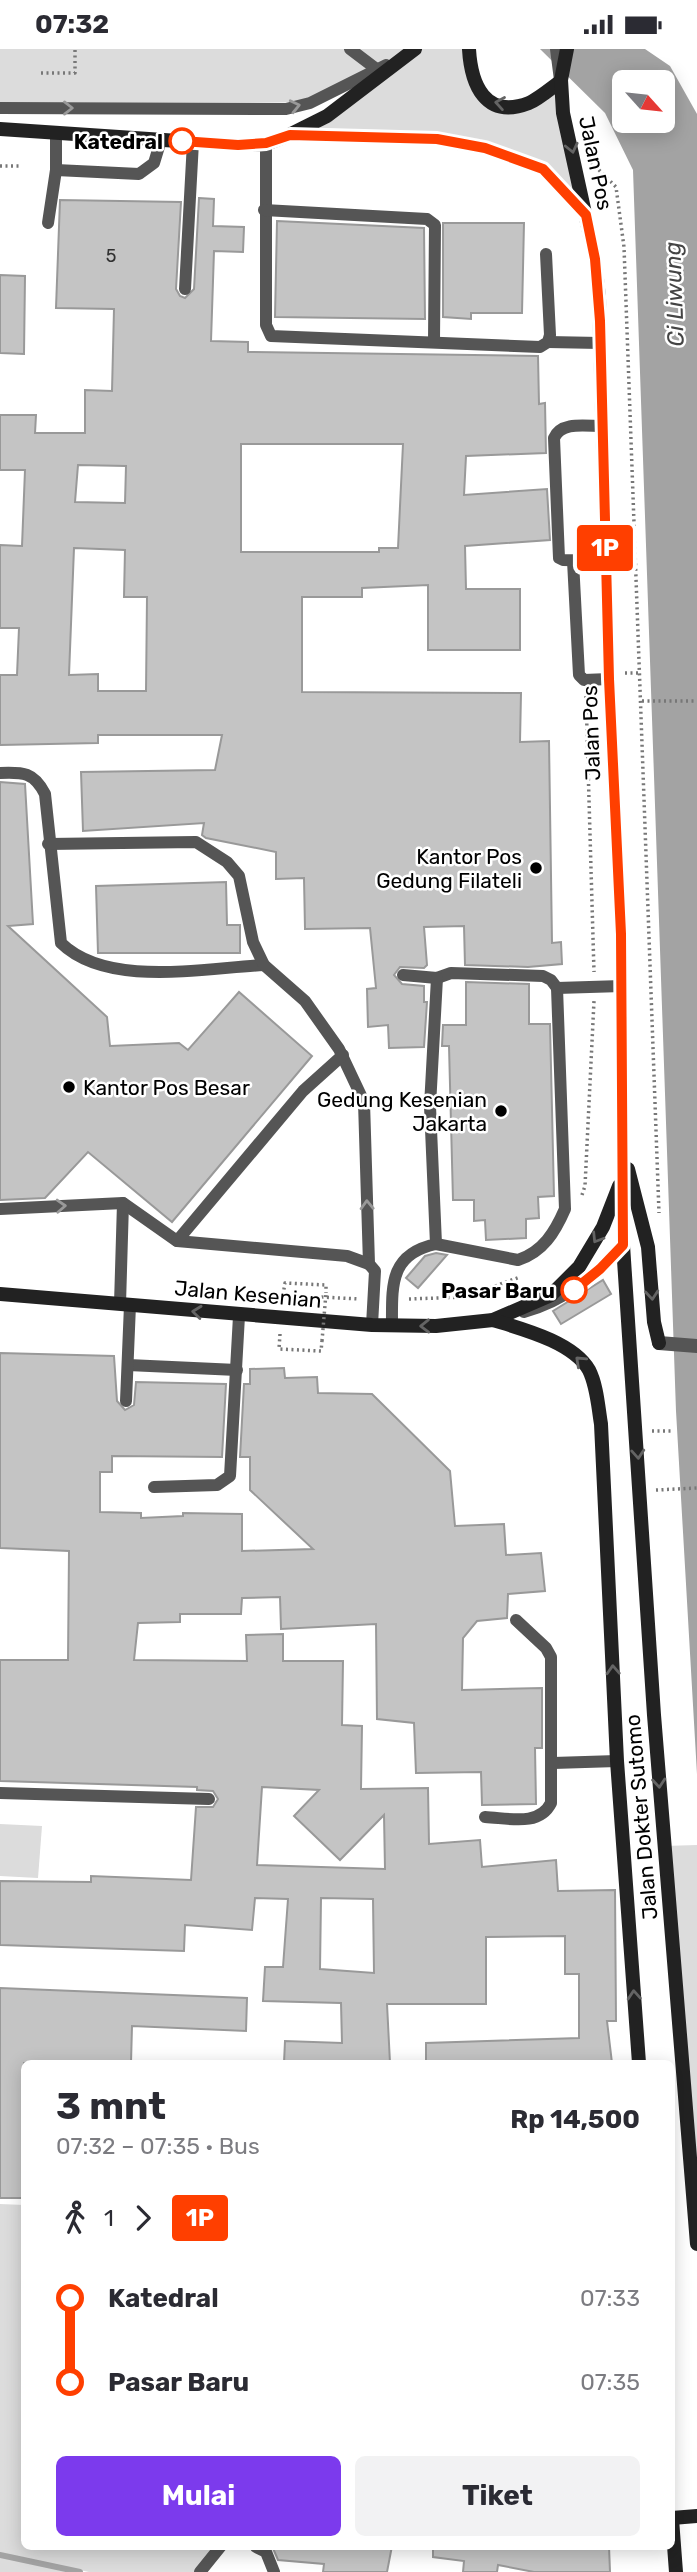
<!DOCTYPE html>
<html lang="id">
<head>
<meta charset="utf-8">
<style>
  :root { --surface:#fff; --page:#f2f2f3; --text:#2b2b33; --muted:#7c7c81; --accent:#7c3aed }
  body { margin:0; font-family:Rubik,sans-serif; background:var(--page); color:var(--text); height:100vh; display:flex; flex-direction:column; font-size:26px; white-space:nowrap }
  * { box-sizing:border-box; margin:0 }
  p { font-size:23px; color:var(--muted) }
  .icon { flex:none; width:38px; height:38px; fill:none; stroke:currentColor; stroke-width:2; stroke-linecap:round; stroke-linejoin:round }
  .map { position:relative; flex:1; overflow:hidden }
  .details { position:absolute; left:21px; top:2011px; width:654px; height:490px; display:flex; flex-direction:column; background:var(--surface); border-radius:10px; box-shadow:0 4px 18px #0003 }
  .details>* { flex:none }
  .badge { padding:0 14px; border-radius:5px; font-size:24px; line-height:46px }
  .needle { width:46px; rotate:117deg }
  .buttons { position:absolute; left:612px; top:21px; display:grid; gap:14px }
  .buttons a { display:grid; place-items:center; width:63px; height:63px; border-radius:10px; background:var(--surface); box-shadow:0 4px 18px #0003; font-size:35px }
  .map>.badge { position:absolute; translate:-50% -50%; box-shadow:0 0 0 4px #fff }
  .legs { display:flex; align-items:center; gap:10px; height:77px; padding:0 35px; font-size:23px }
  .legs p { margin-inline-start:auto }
  .headline { display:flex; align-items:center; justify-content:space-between; height:119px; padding:0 35px }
  h1 { font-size:38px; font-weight:700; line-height:52px }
  .action { display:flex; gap:14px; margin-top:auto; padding:14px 35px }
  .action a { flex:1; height:80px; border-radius:10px; background:var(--accent); color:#fff; font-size:28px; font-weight:700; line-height:80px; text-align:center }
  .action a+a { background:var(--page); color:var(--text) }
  ul { padding:0 35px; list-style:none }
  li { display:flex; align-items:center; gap:24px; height:84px; font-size:26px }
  li i { display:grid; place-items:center; width:10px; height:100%; margin:0 9px; background:currentColor }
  li i::after { content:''; width:18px; height:18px; margin:-9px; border:5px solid; border-radius:50%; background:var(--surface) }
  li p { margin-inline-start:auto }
  li:first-child i { background:linear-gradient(#0000 50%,currentColor 0) }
  li:last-child i { background:linear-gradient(currentColor 50%,#0000 0) }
  .status { display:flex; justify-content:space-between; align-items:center; height:49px; padding:0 35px; background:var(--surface); direction:ltr }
  .status svg { height:19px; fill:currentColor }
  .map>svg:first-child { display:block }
  .green { fill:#dcdcdc }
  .water { fill:#a3a3a3; fill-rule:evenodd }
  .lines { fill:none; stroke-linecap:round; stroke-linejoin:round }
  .stream { stroke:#a3a3a3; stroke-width:6 }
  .building { fill:#c4c4c4; stroke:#999; stroke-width:2; fill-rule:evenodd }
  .path { stroke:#777; stroke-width:3.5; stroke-dasharray:2 3.5; stroke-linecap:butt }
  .service { stroke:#555; stroke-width:12 }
  .tertiary { stroke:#555; stroke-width:14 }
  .secondary { stroke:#222; stroke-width:14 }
  .path-bridge { stroke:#777; stroke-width:3.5; stroke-dasharray:2 3.5; stroke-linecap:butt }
  .oneway { stroke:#646464 }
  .oneway2 { stroke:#999 }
  .line-1-casing { stroke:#fff; stroke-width:16 }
  .line-1 { stroke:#ff3f00; stroke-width:10 }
  .stop-1-dot { fill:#fff; stroke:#ff3f00; stroke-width:3.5 }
  .poi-dot { fill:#000; stroke:#fff; stroke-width:2.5 }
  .labels { text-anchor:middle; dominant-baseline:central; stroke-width:5; stroke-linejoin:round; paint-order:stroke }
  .number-label { font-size:18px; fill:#313131 }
  .stop-label { font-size:21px; font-weight:bold; fill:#000; stroke:#fff; text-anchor:end }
  .street-label { font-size:21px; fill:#000; stroke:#fff }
  .poi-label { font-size:21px; fill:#000; stroke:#fff; text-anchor:end }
  .water-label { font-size:23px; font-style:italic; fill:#444; stroke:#fff }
</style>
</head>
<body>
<div class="status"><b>07:32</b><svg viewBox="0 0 49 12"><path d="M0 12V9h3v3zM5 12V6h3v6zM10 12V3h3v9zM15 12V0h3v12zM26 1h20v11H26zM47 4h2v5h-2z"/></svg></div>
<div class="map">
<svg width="697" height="2523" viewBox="0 0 697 2523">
  <rect width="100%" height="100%" fill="#fff"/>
  <g class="green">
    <polygon points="0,0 469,0 482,48 512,56 561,32 586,166 546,122 485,99 290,86 383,26 310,53 0,59"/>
    <polygon points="0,1775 42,1777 38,1829 0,1827"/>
    <polygon points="697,1796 697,2205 664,1797"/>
    <polygon points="0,2155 24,2156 24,2497 222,2497 200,2523 89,2523 0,2504"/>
    <polygon points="0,2506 81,2523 0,2523"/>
  </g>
  <path class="water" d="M540 0H645L670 17 697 65V1725L676 1362 633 121 605 64ZM625 33H663V72H625Z"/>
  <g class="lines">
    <polyline class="stream" points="0,2506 80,2523"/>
  </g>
  <g class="building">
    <path d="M199 149 214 150 213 177 244 178 243 203 214 202 211 292 248 293V303L538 307 539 355 545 354 546 404 466 407 464 446 547 440 550 491 465 497 466 540H520V601H428V536L362 539V548H302V643L521 644 520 693 549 692 552 894 561 893 562 915 528 918 465 916 464 877 424 878 427 916 424 919 400 918 394 926 402 935 424 937V953H427L424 998 389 999 388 976 368 978 367 940 376 939 370 879 305 880 304 829 276 830V803L206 789 202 786 204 774 83 782 81 723 215 721 222 686H98V694L0 696V626H17L19 579H0V496L22 497 25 421H0V366H36L35 384H85V341L112 342 114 260 56 259 60 151 181 153 176 240 180 247 185 249 194 240ZM241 395H403L398 499H379V503H241ZM78 416 126 417 125 454 75 453ZM74 499 125 501 124 548H147L146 642H98V625L69 626Z"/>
    <polygon points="277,172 424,179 425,270 275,268"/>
    <polygon points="443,174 524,174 522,264 471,264 471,270 443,268"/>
    <polygon points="0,226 25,227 24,305 0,304"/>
    <polygon points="0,733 25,735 33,875 8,877 107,968 110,997 179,994 188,1001 239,943 312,1007 172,1173 88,1103 45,1149 0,1151"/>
    <polygon points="226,833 227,876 240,876 240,904 98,904 96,837"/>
    <polygon points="466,933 529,935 529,975 550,975 554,1147 538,1148 539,1169 526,1170 526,1189 486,1191 485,1171 474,1172 474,1151 453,1151 449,997 442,997 443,976 466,976"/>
    <polygon points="436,1204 447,1206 418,1239 406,1229 425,1207"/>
    <polygon points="603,1231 611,1245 561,1275 553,1262"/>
    <path d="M0 1304 114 1307 117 1352 125 1361 134 1356 136 1333 226 1335 222 1408 112 1407V1423H100V1463L141 1464V1469L183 1467V1464L242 1465V1502L313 1500 250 1441V1408H240L244 1335H250V1320L284 1319 285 1329 317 1328 318 1344 372 1345 450 1422 455 1477 504 1475 506 1506 541 1504 545 1542 508 1545 507 1569 477 1572 463 1589 462 1641 542 1639V1699H535L536 1755 482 1756 481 1723 416 1724 414 1674 377 1670 376 1575 281 1580 280 1548 242 1549 241 1565H180V1573L138 1574 134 1611 247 1612 246 1586 283 1585V1612H343L342 1676 362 1677 361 1740 428 1739 429 1795 480 1791 482 1818 556 1811 558 1842 615 1841 616 1972H607L612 2014H426V1994L579 1989V1925H565V1887L486 1888V1955H387L390 2014H284L285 1992 342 1994 341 1954 263 1952 265 1918H283L288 1850 255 1849 252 1881 185 1876 184 1902 0 1896V1832L91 1833V1827L191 1831 196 1758H213L218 1750 213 1742 197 1741V1738L0 1732V1611H68L69 1502 0 1499ZM262 1738 319 1741 294 1767 340 1811 384 1766 385 1820 257 1816ZM321 1849 373 1850 374 1924 320 1920Z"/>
    <polygon points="0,1939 247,1949 246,1982 132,1977 131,2014 24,2014 24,2149 0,2149"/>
    <polygon points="272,2497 392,2497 387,2523 323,2523 324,2515 278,2511"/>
    <polygon points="433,2497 609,2497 610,2523 534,2523 498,2516 497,2523 463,2523 464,2512 433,2508"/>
  </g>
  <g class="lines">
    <g class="path">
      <polyline points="41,24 75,24 75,0"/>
      <polyline points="591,113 616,138 624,198 659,1164"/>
      <polyline points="0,117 21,117"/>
      <polyline points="625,624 641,624"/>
      <polyline points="586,647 594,923"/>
      <polyline points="642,652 697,652"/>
      <polyline points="582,1146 585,1137 594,952"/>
      <polyline points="283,1246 359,1250"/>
      <polyline points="283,1246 285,1234 326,1236 326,1244"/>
      <polyline points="409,1250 465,1248 520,1228"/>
      <polyline points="280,1285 279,1300 321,1302 322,1292"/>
      <polyline points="652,1382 673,1382"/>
      <polyline points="656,1441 697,1439"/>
    </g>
    <g class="service">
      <polyline points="350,0 383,25"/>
      <polyline points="556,0 560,31"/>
      <polyline points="0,59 286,60 310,54 386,16"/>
      <polyline points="266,95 266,276 271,287 540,298 548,293 550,286 546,205"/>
      <polyline points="56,121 139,125 154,114 161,91"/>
      <polyline points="264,161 427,170 435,176 434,292"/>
      <polyline points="48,174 56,121 56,83"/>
      <polyline points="185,240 193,93"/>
      <polyline points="548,293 600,294"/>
      <path d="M602 377C586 377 561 372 554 389L559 509 563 511 605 512"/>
      <polyline points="573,512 579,626 584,631 609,630"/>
      <path d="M0 724C23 723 34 723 45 745L61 894C107 939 204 919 264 916"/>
      <polyline points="48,795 196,793 227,813 239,827 253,893 264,916 305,952 339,1000 364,1053 369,1215 375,1222 372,1276"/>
      <path d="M403 926 437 929 451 924 543 927 551 931 557 939 565 1160C555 1183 543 1203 518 1211L436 1195"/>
      <polyline points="557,939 622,937"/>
      <polyline points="0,1160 123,1154 177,1192 347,1207 369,1215"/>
      <polyline points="177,1192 303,1042 343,1006"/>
      <polyline points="120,1255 123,1154"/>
      <path d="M524 1263C565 1252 594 1227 623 1196"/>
      <path d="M392 1277C392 1237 389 1205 436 1195L430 1057 437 929"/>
      <polyline points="128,1316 237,1321"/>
      <polyline points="126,1352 130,1256"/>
      <polyline points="154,1438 217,1436 230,1427 239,1267"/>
      <polyline points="553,1714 617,1712"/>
      <polyline points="0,1744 209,1750"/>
      <path d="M485 1768C508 1769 539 1778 551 1754V1608L546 1599 516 1571"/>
      <polyline points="256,2498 266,2503 274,2523"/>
      <polyline points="200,2523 221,2497"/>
    </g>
    <polyline class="tertiary" points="659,1294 697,1297"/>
    <g class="secondary">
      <path d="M469 0C471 35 485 71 529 54 540 49 551 39 561 32"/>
      <polyline points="567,0 561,31 563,64 595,210 599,249 609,630 621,885 623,1196 654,1666 697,2195"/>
      <polyline points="0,80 238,96 266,95 290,86 437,90 485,99 543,120 585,165"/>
      <polyline points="291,85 327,67 415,0"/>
      <polyline points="628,1120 648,1198 654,1273 659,1294"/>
      <polyline points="0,1245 372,1276 436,1277 493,1271 551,1246 579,1218 603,1178 619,1137"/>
      <path d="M493 1271C522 1280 573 1293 589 1321 597 1337 598 1357 601 1375L617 1712 639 2014"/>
      <polyline points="672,2469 697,2467"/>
      <polyline points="672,2470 676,2523"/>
    </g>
    <polyline class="path-bridge" points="322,1292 326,1244"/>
  </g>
  <defs><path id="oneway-chevron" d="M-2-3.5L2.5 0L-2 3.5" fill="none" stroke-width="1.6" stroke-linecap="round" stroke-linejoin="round" transform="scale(1.75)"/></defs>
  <g class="oneway">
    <use href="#oneway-chevron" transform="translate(500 54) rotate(-170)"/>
    <use href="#oneway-chevron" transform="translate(572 99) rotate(77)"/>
    <use href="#oneway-chevron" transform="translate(597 1189) rotate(122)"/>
    <use href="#oneway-chevron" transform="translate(652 1246) rotate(85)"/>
    <use href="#oneway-chevron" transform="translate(197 1263) rotate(-174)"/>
    <use href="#oneway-chevron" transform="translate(425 1277) rotate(179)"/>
    <use href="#oneway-chevron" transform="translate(580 1312) rotate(-137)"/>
    <use href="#oneway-chevron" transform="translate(638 1405) rotate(86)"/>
    <use href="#oneway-chevron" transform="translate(613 1621) rotate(-93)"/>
    <use href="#oneway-chevron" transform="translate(659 1734) rotate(85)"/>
    <use href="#oneway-chevron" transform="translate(634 1946) rotate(-94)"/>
  </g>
  <g class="oneway2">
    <use href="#oneway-chevron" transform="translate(295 57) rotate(-13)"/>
    <use href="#oneway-chevron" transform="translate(68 59)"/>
    <use href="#oneway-chevron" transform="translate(367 1156) rotate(-92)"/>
    <use href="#oneway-chevron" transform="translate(61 1157) rotate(-3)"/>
  </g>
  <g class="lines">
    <g class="line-1-casing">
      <polyline id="line-1" points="182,92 238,96 266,94 290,86 437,90 485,99 543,120 586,166 595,210 600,272 609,630 621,885 623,1196 600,1220 574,1241"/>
    </g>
    <use href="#line-1" class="line-1"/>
  </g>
  <g class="stop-1-dot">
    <circle cx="182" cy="92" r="12"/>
    <circle cx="574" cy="1241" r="12"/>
  </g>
  <g class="poi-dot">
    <circle cx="536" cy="819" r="7"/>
    <circle cx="69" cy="1038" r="7"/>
    <circle cx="501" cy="1062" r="7"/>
  </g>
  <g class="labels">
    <g class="number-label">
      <text x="111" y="207">5</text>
    </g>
    <g class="stop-label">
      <text x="163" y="92">Katedral</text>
      <text x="555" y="1241">Pasar Baru</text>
    </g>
    <g class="street-label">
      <text transform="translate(596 114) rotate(78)">Jalan Pos</text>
      <text transform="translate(591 684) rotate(-92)">Jalan Pos</text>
      <text transform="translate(248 1245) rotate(5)">Jalan Kesenian</text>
      <text transform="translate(641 1768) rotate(-95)">Jalan Dokter Sutomo</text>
    </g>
    <g class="poi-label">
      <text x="522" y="807">Kantor Pos<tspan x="522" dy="24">Gedung Filateli</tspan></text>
      <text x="83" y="1038" text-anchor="start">Kantor Pos Besar</text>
      <text x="487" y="1050">Gedung Kesenian<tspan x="487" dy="24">Jakarta</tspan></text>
    </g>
    <g class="water-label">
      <text transform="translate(674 245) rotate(-92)">Ci Liwung</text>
    </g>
  </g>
</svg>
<div class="buttons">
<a><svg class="needle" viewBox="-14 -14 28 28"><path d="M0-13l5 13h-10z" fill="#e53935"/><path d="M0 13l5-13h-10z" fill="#7c7c81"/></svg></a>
</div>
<b class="badge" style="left:605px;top:499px;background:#ff3f00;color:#fff">1P</b>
<section class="details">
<div class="headline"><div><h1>3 mnt</h1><p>07:32 – 07:35 · Bus</p></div><b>Rp 14,500</b></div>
<div class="legs"><svg class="icon" aria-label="walk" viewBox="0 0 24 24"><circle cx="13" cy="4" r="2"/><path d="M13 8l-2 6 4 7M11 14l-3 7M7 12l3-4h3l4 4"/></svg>1<svg class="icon" aria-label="forward" viewBox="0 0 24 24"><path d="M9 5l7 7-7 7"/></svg><b class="badge" style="background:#ff3f00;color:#fff">1P</b></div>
<ul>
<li><i style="color:#ff3f00"></i><b>Katedral</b><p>07:33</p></li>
<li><i style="color:#ff3f00"></i><b>Pasar Baru</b><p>07:35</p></li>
</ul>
<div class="action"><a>Mulai</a><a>Tiket</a></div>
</section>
</div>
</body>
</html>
